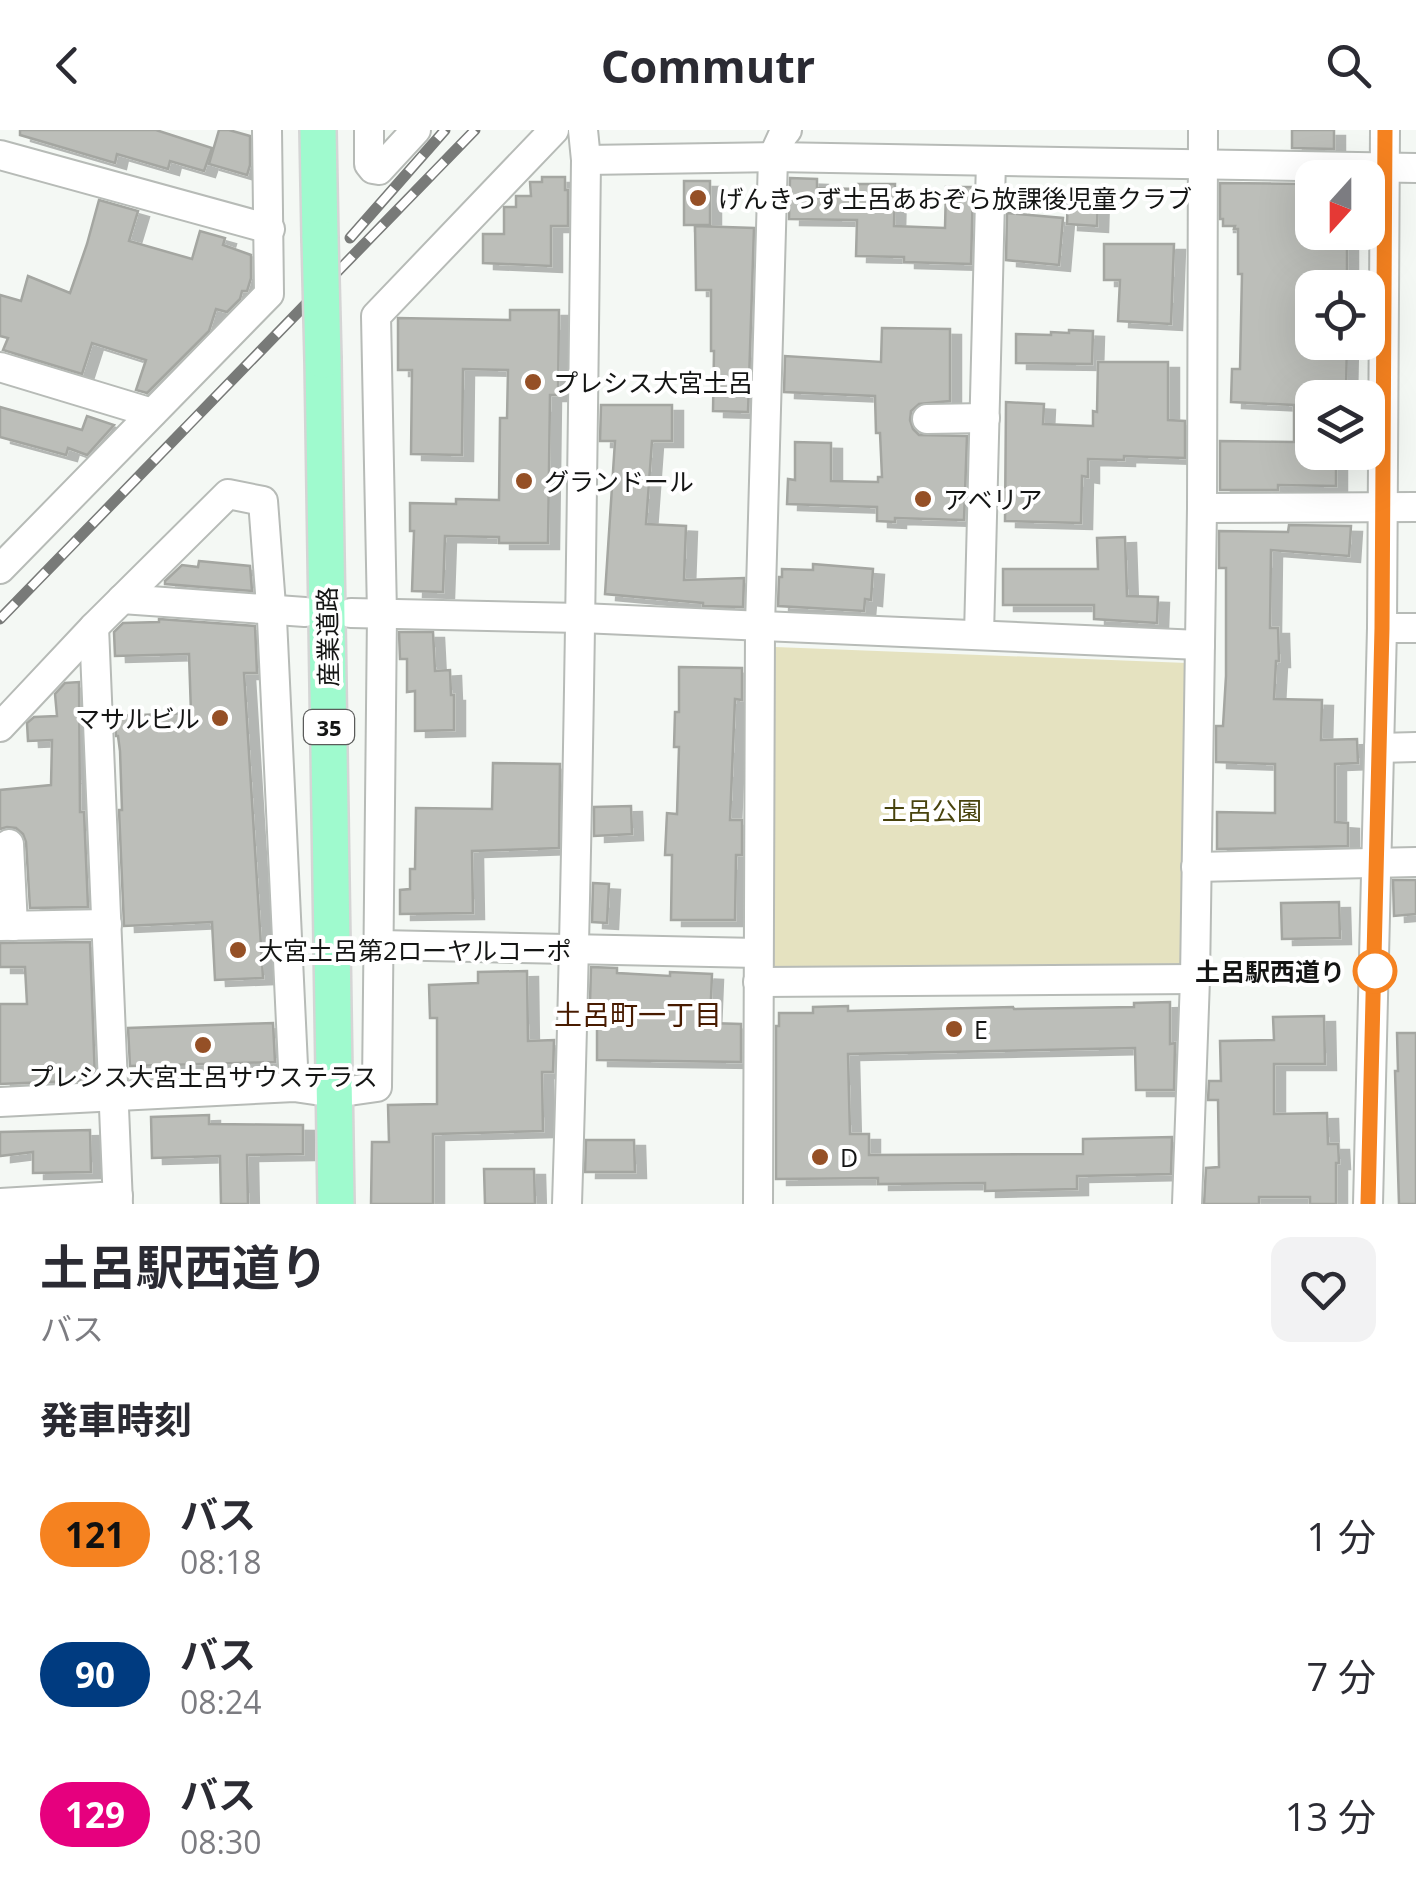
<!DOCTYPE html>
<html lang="ja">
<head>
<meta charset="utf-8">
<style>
  :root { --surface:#fff; --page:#f2f2f3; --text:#2b2b33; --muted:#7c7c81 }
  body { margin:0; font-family:"Open Sans","Noto Sans JP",sans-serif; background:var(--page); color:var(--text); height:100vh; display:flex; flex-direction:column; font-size:38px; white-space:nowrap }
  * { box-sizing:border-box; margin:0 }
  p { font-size:32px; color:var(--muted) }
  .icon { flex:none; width:55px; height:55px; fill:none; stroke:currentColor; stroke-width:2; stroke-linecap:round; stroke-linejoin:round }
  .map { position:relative; height:1074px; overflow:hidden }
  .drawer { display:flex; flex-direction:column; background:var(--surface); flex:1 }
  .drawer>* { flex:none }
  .badge { padding:0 20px; border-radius:32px; font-size:35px; line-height:65px }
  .needle { width:65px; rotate:201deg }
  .controls { position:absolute; left:1295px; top:30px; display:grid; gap:20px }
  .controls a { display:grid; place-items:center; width:90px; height:90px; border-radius:20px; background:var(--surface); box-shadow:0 10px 40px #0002; font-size:50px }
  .map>.badge { position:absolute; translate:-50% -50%; box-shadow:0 0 0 5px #fff }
  h2 { padding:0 40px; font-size:38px; line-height:90px }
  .round { display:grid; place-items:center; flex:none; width:105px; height:105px; border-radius:20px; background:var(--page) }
  .headline { display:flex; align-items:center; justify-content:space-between; height:170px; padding:0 40px }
  h1 { font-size:48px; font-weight:700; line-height:75px }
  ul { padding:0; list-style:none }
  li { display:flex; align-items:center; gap:30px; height:140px; padding:0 40px }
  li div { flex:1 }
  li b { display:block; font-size:38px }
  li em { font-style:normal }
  li .badge { min-width:110px; font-weight:700; text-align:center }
  header { display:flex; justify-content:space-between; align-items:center; height:130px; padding:0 40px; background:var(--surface); font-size:45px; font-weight:700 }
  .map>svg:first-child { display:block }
  .green { fill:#e5e2c0 }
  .building { fill:#bcbeb9; stroke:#a4a6a1; stroke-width:2.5; filter:url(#shadow) }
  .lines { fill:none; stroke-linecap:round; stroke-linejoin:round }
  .minor-casing { stroke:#b7bbb7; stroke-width:32 }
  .major-casing { stroke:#d5d5d5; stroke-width:40 }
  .minor { stroke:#fff; stroke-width:28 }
  .major { stroke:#9fface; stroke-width:35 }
  .rail-casing { stroke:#787a78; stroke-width:11 }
  .rail { stroke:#fff; stroke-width:8; stroke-dasharray:22; stroke-linecap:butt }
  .major-bridge-casing { stroke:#d5d5d5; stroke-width:40; stroke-linecap:butt }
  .major-bridge { stroke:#9fface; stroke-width:35 }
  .line-casing { stroke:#fff; stroke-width:22 }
  .line { stroke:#f58220; stroke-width:15 }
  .poi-dot { fill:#955026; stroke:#fff; stroke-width:4 }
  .stop-dot { fill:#fff; stroke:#f58220; stroke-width:5 }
  .labels { text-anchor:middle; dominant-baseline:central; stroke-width:8; stroke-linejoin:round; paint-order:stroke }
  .shield { fill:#fff; stroke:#5a5b5a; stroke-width:2.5 }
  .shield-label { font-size:22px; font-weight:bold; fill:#141514 }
  .poi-label { font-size:25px; fill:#141514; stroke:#fff; text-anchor:start }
  .street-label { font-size:25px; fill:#141514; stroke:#fff }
  .park-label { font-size:25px; fill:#48430d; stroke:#fff }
  .stop-label { font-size:25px; font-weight:bold; fill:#141514; stroke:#fff; text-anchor:end }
  .neighbourhood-label { font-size:28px; fill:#481b00; stroke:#fff }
</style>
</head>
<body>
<header><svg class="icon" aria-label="back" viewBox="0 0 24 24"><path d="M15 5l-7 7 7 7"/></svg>Commutr<svg class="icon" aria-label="search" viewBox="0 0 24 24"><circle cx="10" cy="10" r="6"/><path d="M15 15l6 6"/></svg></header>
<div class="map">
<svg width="1416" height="1074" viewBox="0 0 1416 1074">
  <defs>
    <filter id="shadow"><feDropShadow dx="11" dy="6" stdDeviation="0" flood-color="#0004"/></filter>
  </defs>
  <rect width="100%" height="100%" fill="#f4f8f4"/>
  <polygon class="green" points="775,517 1187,533 1184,837 774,838"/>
  <g class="building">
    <polygon points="20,0 156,0 212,18 204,41 170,31 168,39 117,24 115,33 20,5"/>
    <polygon points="219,0 229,0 250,6 250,35 247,45 209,34"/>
    <polygon points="1292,0 1334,0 1334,19 1292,18"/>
    <polygon points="542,47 565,47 565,60 568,60 568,96 551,96 551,136 483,133 483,104 504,104 504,77 516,77 516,66 531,66 530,52 542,52"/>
    <polygon points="790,48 817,49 817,58 858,59 858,54 895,54 894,96 945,98 946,57 973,57 971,134 904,132 904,127 856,126 857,90 789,89"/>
    <rect x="684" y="51" width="26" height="44"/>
    <polygon points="1220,53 1312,54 1312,102 1347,102 1347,158 1312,158 1312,212 1347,212 1346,261 1312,261 1312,322 1336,322 1336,356 1278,355 1278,360 1220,360 1220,311 1294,312 1294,275 1231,272 1232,239 1240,239 1242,144 1238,144 1238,99 1234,99 1235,96 1223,96 1223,89 1220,89"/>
    <polygon points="1068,62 1098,64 1097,96 1067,94"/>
    <polygon points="99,70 138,81 129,111 192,129 200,101 225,108 223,115 251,125 251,148 247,161 242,161 240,169 227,182 216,179 209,201 147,263 136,260 146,230 92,213 82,244 3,220 8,208 0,206 0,165 21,171 28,146 70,163 87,114"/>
    <polygon points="1007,83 1063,88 1059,135 1006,130"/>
    <polygon points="695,96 754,98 748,282 713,281 714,221 711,221 711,160 696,160"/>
    <polygon points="1104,114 1174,114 1171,194 1118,191 1120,150 1104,150"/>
    <polygon points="510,180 559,180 558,265 550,265 548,413 499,413 499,407 445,406 443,462 412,461 414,401 410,401 410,373 456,374 456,369 499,370 500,288 507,288 508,240 463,239 462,325 411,324 412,240 398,240 398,188 510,190"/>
    <polygon points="882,198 950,199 950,271 919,274 911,281 910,290 913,299 919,305 967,306 964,390 895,388 895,392 877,391 877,377 787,374 788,349 795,350 795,312 831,313 831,351 878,352 878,347 882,347 880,303 876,303 875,266 784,262 785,226 881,232"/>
    <polygon points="1069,200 1093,201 1092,234 1016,233 1016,204 1051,205 1051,202 1069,203"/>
    <polygon points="1098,232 1168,232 1168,290 1185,291 1185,328 1124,326 1124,330 1088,329 1088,347 1082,346 1081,393 1005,391 1006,272 1044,274 1043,294 1093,296 1093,281 1097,282"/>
    <polygon points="601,275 672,275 672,311 652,311 646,394 686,396 684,450 744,448 743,477 703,476 703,473 605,464 615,311 600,311"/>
    <polygon points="0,277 82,300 87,286 114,295 87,325 68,318 66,325 0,307"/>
    <polygon points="1289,395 1351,396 1349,426 1271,420 1270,498 1278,498 1279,531 1276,531 1274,569 1322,570 1321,610 1357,609 1358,633 1335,634 1335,692 1348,693 1348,716 1217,719 1217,682 1275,683 1275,634 1216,632 1216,596 1223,596 1226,546 1226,438 1219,438 1219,401 1288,402"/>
    <polygon points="1125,407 1127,466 1158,467 1157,493 1094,489 1094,475 1003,475 1003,439 1098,439 1097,408"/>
    <polygon points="199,431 250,436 252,461 165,454 165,451 182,435 198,437"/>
    <polygon points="813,434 873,439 871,470 865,469 864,481 778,476 779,447 782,447 782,439 813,440"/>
    <polygon points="159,489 255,496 257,543 244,543 263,848 215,850 212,792 124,796 119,680 122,680 120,621 118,606 116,606 115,586 191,583 189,524 115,526 114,502 123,493 159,492"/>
    <polygon points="399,502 433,502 435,541 450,540 451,565 454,565 454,600 415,601 415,561 407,562 407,529 400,529"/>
    <polygon points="679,537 742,538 742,570 735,569 730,690 742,690 742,725 736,725 735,790 671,790 672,725 665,725 667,683 677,684 679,617 674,617 675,582 679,582"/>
    <polygon points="79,552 80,682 84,682 88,777 30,778 26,712 23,704 16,698 7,697 0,699 0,660 51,655 52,610 28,611 27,593 34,587 57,586 55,564 65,553"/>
    <polygon points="493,633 560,634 559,718 472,721 473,783 400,784 400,760 410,759 410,739 415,739 416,678 492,679"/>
    <polygon points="631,676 632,704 594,706 594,677"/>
    <polygon points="1393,750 1416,750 1416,784 1394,786"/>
    <polygon points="593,753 609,754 607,793 592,792"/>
    <polygon points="1339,772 1340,808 1282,809 1281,773"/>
    <polygon points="90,812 95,950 0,954 0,874 27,874 25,837 0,837 0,813"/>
    <polygon points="591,837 617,838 617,843 670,846 670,842 712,844 710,893 741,894 741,932 597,930 597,873 590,872"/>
    <polygon points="527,841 528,911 554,910 553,942 542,942 543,1001 433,1004 433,1074 371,1074 372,1012 389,1012 388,975 437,974 437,888 430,888 429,855 478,853 478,842"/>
    <polygon points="1170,872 1170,914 1175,913 1174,960 1136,960 1135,918 848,924 850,1004 869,1004 869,1025 1083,1024 1083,1009 1172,1007 1171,1044 1077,1046 1077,1059 985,1061 985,1053 878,1054 878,1048 776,1049 776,896 779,896 779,883 813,883 813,877 848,876 848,881 1013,877 1014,879 1134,877 1134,873"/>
    <polygon points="1324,886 1325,934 1274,934 1274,984 1327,983 1328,1014 1338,1014 1339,1033 1336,1033 1336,1074 1310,1074 1310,1067 1259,1067 1259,1074 1204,1074 1206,1038 1219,1037 1218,970 1208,970 1209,951 1221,951 1220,911 1274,910 1273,887"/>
    <polygon points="273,893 275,932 130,936 128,898"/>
    <polygon points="1397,903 1416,903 1416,1074 1399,1074 1395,941 1398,941"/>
    <polygon points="209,985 209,994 303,995 303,1024 247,1025 248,1074 221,1074 220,1026 152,1028 151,987"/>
    <polygon points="90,1000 91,1042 33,1043 33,1022 0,1026 0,1002"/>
    <polygon points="586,1010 634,1010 635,1042 585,1042"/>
    <polygon points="484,1039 534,1039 535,1074 485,1074"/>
  </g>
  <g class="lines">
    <g class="minor-casing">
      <g id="minor">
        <polyline points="369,0 369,34 373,39 379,40 416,0"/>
        <polyline points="1203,0 1202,378 1416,377"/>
        <polyline points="0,25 270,99"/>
        <polyline points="586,30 773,27 1416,38"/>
        <polyline points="0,237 152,283"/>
        <polyline points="927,289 985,288"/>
        <polyline points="0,439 269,164 267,0"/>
        <polyline points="122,469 305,482"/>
        <polyline points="351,483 581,488 1200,515"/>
        <polyline points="94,497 118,1074"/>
        <polyline points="1382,498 1416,498"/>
        <polyline points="979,505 991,31"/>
        <polyline points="0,597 94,497 228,364 263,371 272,489 294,957"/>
        <polyline points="1379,618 1416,617"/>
        <polyline points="9,714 13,796"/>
        <polyline points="1196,737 1416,732"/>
        <polyline points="0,796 107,794"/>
        <polyline points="379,815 758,823"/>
        <polyline points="758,852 1195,849"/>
        <polyline points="0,972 294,957 335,963 377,957 382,484 376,186 554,0"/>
        <polyline points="0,1073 118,1066"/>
        <path d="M567 1074C578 726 582 378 586 30L583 0"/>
        <polyline points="758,1074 760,496 773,27 783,5 787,0"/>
        <polyline points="1187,1074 1195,849 1202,378"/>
        <polyline points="1368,1074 1382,498 1385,0"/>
      </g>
    </g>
    <g class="major-casing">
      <g id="major">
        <polyline points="318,0 320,108"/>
        <polyline points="323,230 336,1074"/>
      </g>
    </g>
    <use href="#minor" class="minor"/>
    <use href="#major" class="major"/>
    <g class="rail-casing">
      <g id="rail">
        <polyline points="350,108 445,0"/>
        <polyline points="0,489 475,0"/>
      </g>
    </g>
    <use href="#rail" class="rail"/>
    <g class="major-bridge-casing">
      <polyline id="major-bridge" points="320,108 323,230"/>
    </g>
    <use href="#major-bridge" class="major-bridge"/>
  </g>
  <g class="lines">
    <g class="line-casing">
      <polyline id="line" points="1368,1074 1382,498 1385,0"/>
    </g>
    <use href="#line" class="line"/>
  </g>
  <g class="poi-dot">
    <circle cx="698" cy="68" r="10"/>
    <circle cx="533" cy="252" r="10"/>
    <circle cx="524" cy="351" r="10"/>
    <circle cx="923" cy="369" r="10"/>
    <circle cx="220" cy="588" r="10"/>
    <circle cx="238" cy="820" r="10"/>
    <circle cx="954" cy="899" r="10"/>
    <circle cx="203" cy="915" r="10"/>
    <circle cx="820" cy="1027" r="10"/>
  </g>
  <circle class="stop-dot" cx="1375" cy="841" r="20"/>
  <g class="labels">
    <rect class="shield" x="304" y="580" width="50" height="34" rx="8"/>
    <g class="shield-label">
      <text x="329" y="597">35</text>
    </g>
    <g class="poi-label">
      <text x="718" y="68">げんきっず土呂あおぞら放課後児童クラブ</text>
      <text x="553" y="252">プレシス大宮土呂</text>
      <text x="544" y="351">グランドール</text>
      <text x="943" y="369">アベリア</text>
      <text x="200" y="588" text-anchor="end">マサルビル</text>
      <text x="258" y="820">大宮土呂第2ローヤルコーポ</text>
      <text x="974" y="899">E</text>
      <text x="203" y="946" text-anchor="middle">プレシス大宮土呂サウステラス</text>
      <text x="840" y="1027">D</text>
    </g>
    <g class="street-label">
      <text transform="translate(327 507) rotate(-91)">産業道路</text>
    </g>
    <g class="park-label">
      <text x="932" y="680">土呂公園</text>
    </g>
    <g class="stop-label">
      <text x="1345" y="841">土呂駅西道り</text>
    </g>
    <g class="neighbourhood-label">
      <text x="638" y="884">土呂町一丁目</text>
    </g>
  </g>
</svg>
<div class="controls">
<a><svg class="needle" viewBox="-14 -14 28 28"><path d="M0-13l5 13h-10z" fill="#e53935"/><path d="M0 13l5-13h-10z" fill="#7c7c81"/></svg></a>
<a><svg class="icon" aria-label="locate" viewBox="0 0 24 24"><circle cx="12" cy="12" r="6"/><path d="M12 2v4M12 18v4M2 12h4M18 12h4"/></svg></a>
<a><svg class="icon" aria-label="layers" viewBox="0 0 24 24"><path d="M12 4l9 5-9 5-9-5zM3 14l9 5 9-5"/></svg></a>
</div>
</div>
<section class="drawer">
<div class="headline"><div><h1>土呂駅西道り</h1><p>バス</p></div><a class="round"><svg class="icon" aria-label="heart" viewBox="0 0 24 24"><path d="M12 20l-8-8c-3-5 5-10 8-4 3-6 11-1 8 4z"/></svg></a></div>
<h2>発車時刻</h2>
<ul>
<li><span class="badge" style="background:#f58220;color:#111">121</span><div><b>バス</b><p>08:18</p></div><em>1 分</em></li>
<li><span class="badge" style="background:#003b80;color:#fff">90</span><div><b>バス</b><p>08:24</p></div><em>7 分</em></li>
<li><span class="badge" style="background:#e6007e;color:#fff">129</span><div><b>バス</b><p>08:30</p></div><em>13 分</em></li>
</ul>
</section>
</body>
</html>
